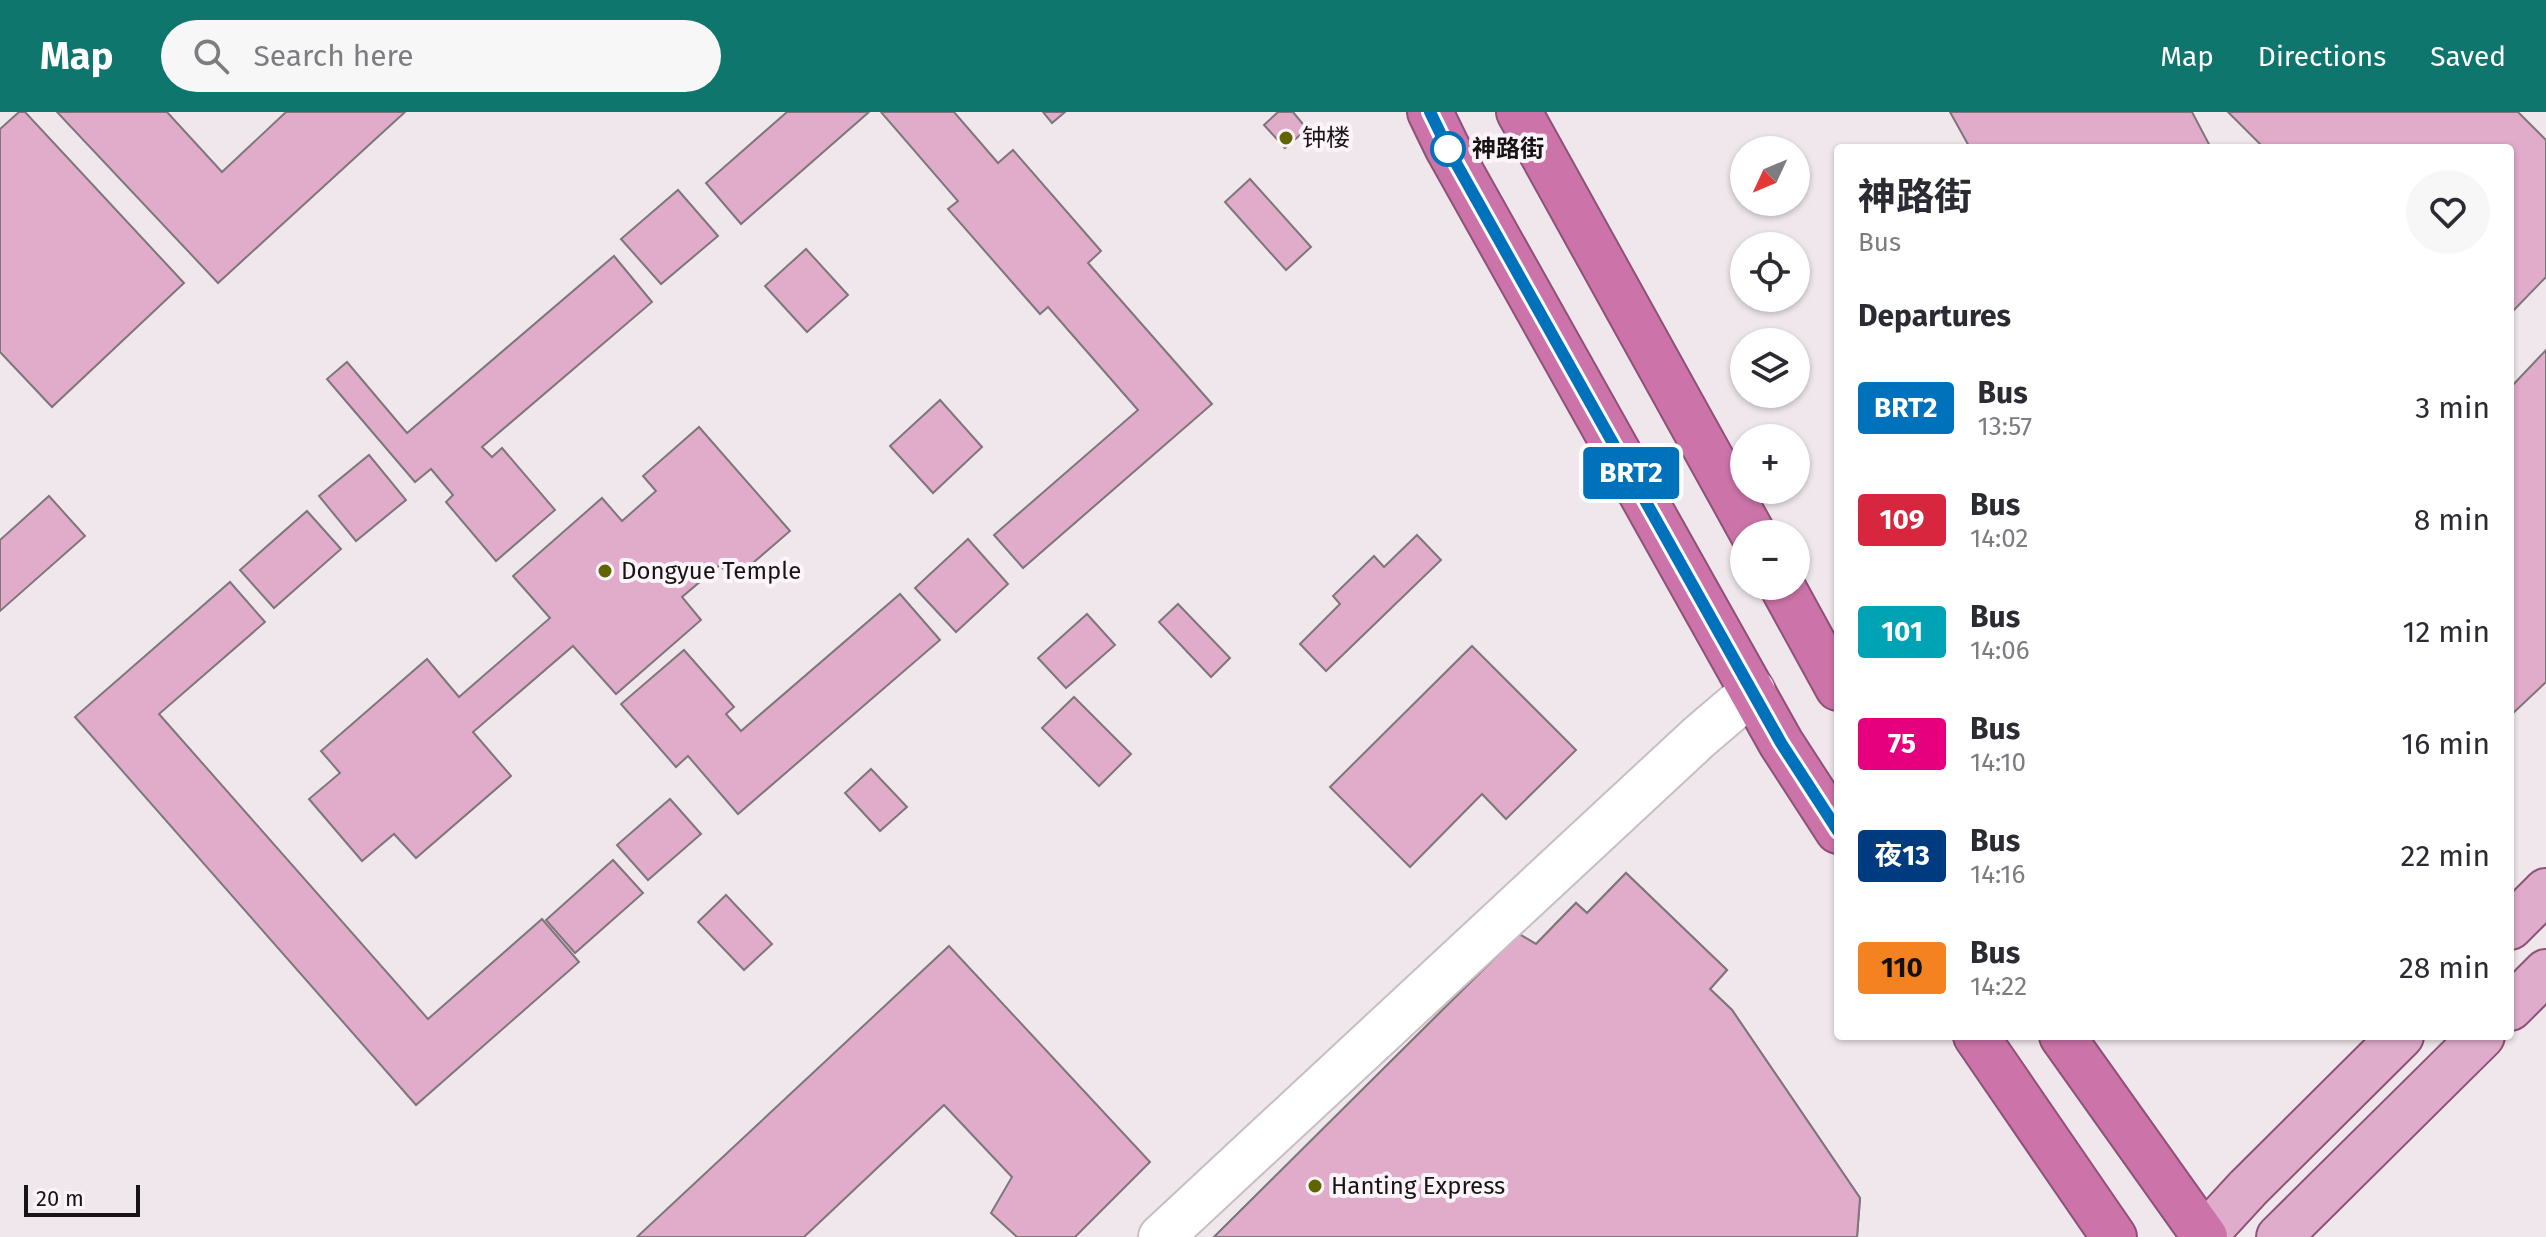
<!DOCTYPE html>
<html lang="en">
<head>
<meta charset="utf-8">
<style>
  :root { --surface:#fff; --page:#f7f7f7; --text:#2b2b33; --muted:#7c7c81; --accent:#0f766e }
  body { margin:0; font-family:"Fira Sans","Noto Sans SC",sans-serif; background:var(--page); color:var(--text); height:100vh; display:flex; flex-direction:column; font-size:30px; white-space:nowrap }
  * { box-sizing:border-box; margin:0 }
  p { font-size:26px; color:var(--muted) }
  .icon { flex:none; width:44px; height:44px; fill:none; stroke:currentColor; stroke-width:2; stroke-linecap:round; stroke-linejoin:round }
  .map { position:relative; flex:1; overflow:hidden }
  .drawer { position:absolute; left:1834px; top:32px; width:680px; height:896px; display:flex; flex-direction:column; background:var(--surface); border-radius:8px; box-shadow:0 2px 6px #0004 }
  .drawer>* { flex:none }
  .badge { padding:0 16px; border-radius:6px; font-size:28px; line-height:52px }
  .needle { width:52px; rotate:226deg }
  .controls { position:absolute; left:1730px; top:24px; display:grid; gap:16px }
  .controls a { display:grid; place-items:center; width:80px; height:80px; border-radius:50%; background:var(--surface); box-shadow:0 2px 6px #0004; font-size:40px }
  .scale { position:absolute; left:24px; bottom:20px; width:116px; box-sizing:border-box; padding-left:8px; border:4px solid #171415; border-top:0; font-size:22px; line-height:28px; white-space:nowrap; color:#171415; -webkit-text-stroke:6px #fdf4f9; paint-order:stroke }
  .map>.badge { position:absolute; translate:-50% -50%; box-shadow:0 0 0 4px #fff }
  h2 { padding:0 24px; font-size:30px; line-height:72px }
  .round { display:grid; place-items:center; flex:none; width:84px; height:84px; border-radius:42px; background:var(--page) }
  .overview { display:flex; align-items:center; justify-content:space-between; height:136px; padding:0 24px }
  h1 { font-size:38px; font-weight:700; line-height:60px }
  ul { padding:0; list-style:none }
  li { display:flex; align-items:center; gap:24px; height:112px; padding:0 24px }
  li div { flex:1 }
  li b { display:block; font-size:30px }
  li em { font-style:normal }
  li .badge { min-width:88px; font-weight:700; text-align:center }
  header { display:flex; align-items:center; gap:48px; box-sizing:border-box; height:112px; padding:0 40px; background:var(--accent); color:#fff }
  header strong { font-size:38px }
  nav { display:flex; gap:44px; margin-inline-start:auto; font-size:28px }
  .search { width:560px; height:72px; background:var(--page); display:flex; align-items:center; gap:20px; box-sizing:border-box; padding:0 28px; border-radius:44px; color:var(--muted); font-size:30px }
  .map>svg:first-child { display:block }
  .building { fill:#e1abca; stroke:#7e767a; stroke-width:2 }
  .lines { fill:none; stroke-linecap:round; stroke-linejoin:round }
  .minor-casing { stroke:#c7bec3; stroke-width:48 }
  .major-casing { stroke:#8d5275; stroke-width:48 }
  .highway-casing { stroke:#8d5275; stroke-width:48 }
  .minor { stroke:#fff; stroke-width:44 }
  .major { stroke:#e0accb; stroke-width:44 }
  .highway { stroke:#cc74a9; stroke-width:44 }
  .line-casing { stroke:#fff; stroke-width:18 }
  .line { stroke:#0072bc; stroke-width:12 }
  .poi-dot { fill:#616400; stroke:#fdf4f9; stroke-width:3 }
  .stop-dot { fill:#fff; stroke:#0072bc; stroke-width:4 }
  .labels { text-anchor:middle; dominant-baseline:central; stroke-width:8; stroke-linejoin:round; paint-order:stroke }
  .poi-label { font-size:24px; fill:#171415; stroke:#fdf4f9; text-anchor:start }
  .stop-label { font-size:24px; font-weight:bold; fill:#171415; stroke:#fdf4f9; text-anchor:start }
</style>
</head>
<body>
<header>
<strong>Map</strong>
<div class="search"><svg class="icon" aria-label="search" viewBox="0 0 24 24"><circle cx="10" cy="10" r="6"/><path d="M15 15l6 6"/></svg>Search here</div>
<nav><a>Map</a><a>Directions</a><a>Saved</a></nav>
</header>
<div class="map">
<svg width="2546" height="1125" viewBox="0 0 2546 1125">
  <rect width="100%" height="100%" fill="#f0e7ec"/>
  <g class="building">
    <polygon points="19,0 25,0 184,171 52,295 0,240 0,17"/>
    <polygon points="57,0 167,0 222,60 286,0 405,0 218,171"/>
    <polygon points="787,0 869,0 741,112 706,71"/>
    <polygon points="881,0 954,0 998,51 1013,38 1101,139 1088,151 1212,292 1023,456 994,423 1138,298 1048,195 1040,202 948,97 958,89"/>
    <polygon points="1043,0 1065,0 1052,11"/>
    <polygon points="1278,0 1293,0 1307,17 1285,36 1264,13"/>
    <polygon points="1950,0 2192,0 2211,36 1970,36"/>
    <polygon points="2228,0 2518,0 2546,28 2546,165 2510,202 2510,36 2264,36"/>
    <polygon points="1250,67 1311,135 1286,158 1225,90"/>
    <polygon points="678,78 718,124 661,172 621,127"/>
    <polygon points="806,137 848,183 807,220 765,174"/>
    <polygon points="614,144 652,190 482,335 492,345 502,336 555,398 496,449 446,390 453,383 431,357 415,370 327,267 347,250 407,321"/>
    <polygon points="2546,238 2546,570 2510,604 2510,276"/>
    <polygon points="940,288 982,335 933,381 890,334"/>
    <polygon points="699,315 790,419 733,468 720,453 682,485 701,508 616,582 573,534 473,620 511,664 416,746 394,722 362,749 309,687 340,661 321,639 427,547 459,585 550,506 513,464 602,386 622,409 656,379 643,364"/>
    <polygon points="369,343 406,388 356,429 319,384"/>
    <polygon points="49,384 85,424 0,499 0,428"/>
    <polygon points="307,399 341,437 274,496 240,458"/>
    <polygon points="1417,423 1441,448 1326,559 1300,532 1340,492 1333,484 1374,444 1384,455"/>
    <polygon points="968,427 1008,472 956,520 915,476"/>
    <polygon points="230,470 265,510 159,602 428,907 542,807 579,850 416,993 75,605"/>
    <polygon points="900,482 940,528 738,702 688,644 676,655 621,592 684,538 734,595 726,602 741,619"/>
    <polygon points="1178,492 1230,546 1211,565 1159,510"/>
    <polygon points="1087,502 1115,533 1066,576 1038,546"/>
    <polygon points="1472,534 1576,638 1506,707 1482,682 1410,755 1330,675"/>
    <polygon points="1074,585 1131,642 1099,674 1042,616"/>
    <polygon points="871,657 907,695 880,719 845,681"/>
    <polygon points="670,687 701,722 648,768 617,733"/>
    <polygon points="613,748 643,781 575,841 546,808"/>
    <polygon points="1626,761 1727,858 1710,877 1732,898 1860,1086 1857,1125 1731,1125 1630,975 1571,922 1404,1090 1365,1125 1214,1125 1519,822 1536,832 1576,791 1587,801"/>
    <polygon points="1626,761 1727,858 1710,877 1732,898 1860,1086 1857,1125 1214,1125 1519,822 1536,832 1576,791 1587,801"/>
    <polygon points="726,783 772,832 744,858 698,810"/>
    <polygon points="949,834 1150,1050 1075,1125 1017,1125 991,1101 1012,1065 944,993 804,1125 637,1125"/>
  </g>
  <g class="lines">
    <g class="minor-casing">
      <polyline id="minor" points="1161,1125 1699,625 1753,579"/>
    </g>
    <g class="major-casing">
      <g id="major">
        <polyline points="2510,815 2546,779"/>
        <polyline points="2510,896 2546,860"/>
        <polyline points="2203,1125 2248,1076 2401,924"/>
        <polyline points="2279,1125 2482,924"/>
      </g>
    </g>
    <g class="highway-casing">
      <g id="highway">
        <polyline points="1430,0 1447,35 1781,631 1838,719"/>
        <polyline points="1519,0 1753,422"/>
        <polyline points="1782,474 1838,576"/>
        <polyline points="1976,924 2114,1125"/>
        <polyline points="2062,924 2205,1125"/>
      </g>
    </g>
    <use href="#minor" class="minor"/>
    <use href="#major" class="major"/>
    <use href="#highway" class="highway"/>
  </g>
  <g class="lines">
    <g class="line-casing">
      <polyline id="line" points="1430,0 1447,35 1781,631 1838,719"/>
    </g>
    <use href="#line" class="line"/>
  </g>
  <g class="poi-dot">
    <circle cx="1286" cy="26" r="8"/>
    <circle cx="605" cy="459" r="8"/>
    <circle cx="1315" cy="1074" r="8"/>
  </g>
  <circle class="stop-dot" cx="1448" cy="37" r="16"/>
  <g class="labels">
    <g class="poi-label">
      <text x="1302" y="26">钟楼</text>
      <text x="621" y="459">Dongyue Temple</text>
      <text x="1331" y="1074">Hanting Express</text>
    </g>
    <g class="stop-label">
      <text x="1472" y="37">神路街</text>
    </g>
  </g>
</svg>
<div class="controls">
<a><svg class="needle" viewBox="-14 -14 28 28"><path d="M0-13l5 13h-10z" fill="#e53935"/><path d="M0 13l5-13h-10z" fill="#7c7c81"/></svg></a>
<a><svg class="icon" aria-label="locate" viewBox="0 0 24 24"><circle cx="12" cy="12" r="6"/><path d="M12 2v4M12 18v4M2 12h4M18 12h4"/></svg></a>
<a><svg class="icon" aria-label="layers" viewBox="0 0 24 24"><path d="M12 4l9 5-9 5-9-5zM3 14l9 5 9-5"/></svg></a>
<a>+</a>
<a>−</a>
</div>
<div class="scale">20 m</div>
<b class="badge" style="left:1631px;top:361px;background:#0072bc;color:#fff">BRT2</b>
<section class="drawer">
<div class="overview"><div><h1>神路街</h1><p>Bus</p></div><a class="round"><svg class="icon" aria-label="heart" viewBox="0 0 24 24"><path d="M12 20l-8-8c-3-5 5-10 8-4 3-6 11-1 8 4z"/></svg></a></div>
<h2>Departures</h2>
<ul>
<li><span class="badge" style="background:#0072bc;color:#fff">BRT2</span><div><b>Bus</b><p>13:57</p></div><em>3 min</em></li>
<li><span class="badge" style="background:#d7263d;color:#fff">109</span><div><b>Bus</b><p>14:02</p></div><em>8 min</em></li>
<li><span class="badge" style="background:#00a3b4;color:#fff">101</span><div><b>Bus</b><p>14:06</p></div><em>12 min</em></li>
<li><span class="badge" style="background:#e6007e;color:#fff">75</span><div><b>Bus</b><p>14:10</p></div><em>16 min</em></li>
<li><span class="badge" style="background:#003b80;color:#fff">夜13</span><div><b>Bus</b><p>14:16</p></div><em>22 min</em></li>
<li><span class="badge" style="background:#f58220;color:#111">110</span><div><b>Bus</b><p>14:22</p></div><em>28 min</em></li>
</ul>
</section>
</div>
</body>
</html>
